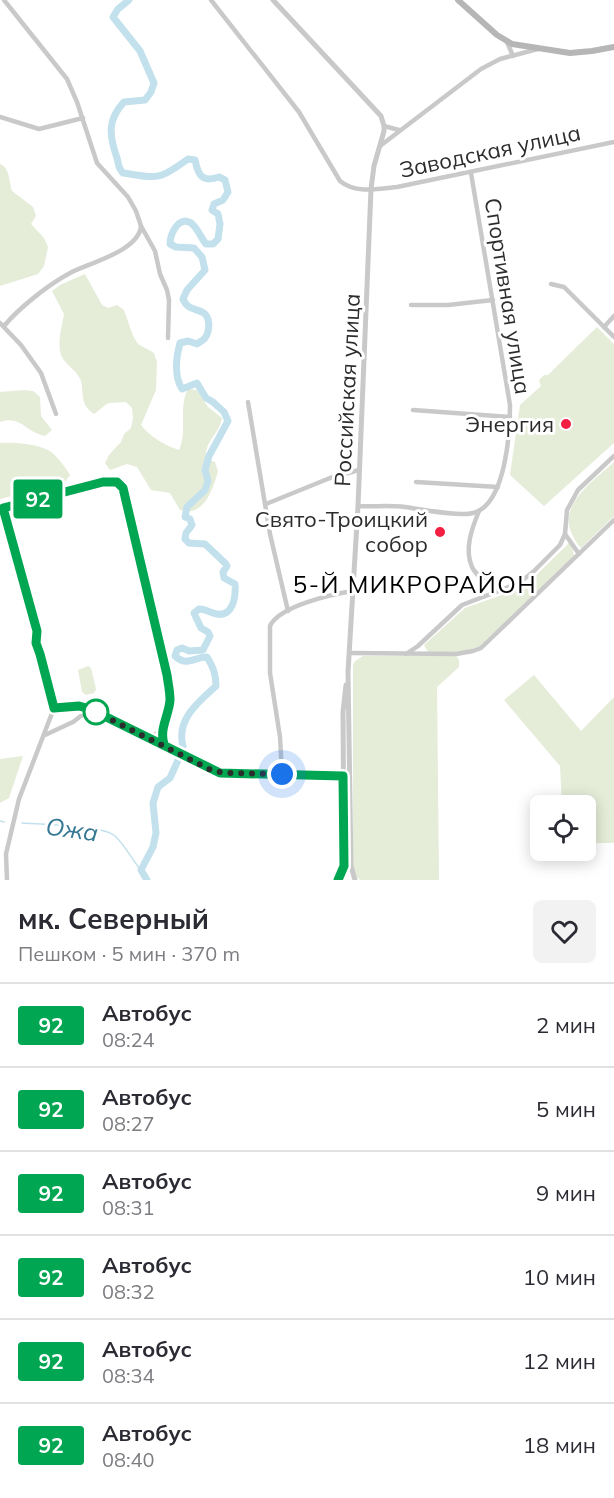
<!DOCTYPE html>
<html lang="ru">
<head>
<meta charset="utf-8">
<style>
  :root { --surface:#fff; --page:#f2f2f3; --text:#2b2b33; --muted:#7c7c81; --line:#e1e1e2 }
  body { margin:0; font-family:Mulish,sans-serif; background:var(--page); color:var(--text); height:100vh; display:flex; flex-direction:column; font-size:22px; white-space:nowrap }
  * { box-sizing:border-box; margin:0 }
  p { font-size:20px; color:var(--muted) }
  .icon { flex:none; width:33px; height:33px; fill:none; stroke:currentColor; stroke-width:2; stroke-linecap:round; stroke-linejoin:round }
  .map { position:relative; height:880px; overflow:hidden }
  .details { display:flex; flex-direction:column; background:var(--surface); flex:1 }
  .details>* { flex:none }
  .badge { padding:0 12px; border-radius:4px; font-size:21px; line-height:39px }
  .fabs { position:absolute; left:530px; top:795px; display:grid; gap:12px }
  .fabs a { display:grid; place-items:center; width:66px; height:66px; border-radius:9px; background:var(--surface); box-shadow:0 3px 15px #0003; font-size:30px }
  .you { position:absolute; width:30px; height:30px; margin:-15px; border:4px solid #fff; border-radius:50%; background:#1a73e8; box-shadow:0 0 0 9px #1a73e833 }
  .map>.badge { position:absolute; translate:-50% -50%; box-shadow:0 0 0 3px #fff }
  .round { display:grid; place-items:center; flex:none; width:63px; height:63px; border-radius:9px; background:var(--page) }
  .head { display:flex; align-items:center; justify-content:space-between; height:102px; padding:0 18px }
  h1 { font-size:28px; font-weight:700; line-height:45px }
  ul { padding:0; list-style:none }
  li { display:flex; align-items:center; gap:18px; height:84px; padding:0 18px; border-top:2px solid var(--line) }
  li div { flex:1 }
  li b { display:block; font-size:22px }
  li em { font-style:normal }
  li .badge { min-width:66px; font-weight:700; text-align:center }
  .map>svg:first-child { display:block }
  .green { fill:#e5ecd8 }
  .lines { fill:none; stroke-linecap:round; stroke-linejoin:round }
  .stream { stroke:#c2e1ed; stroke-width:1.5 }
  .river { stroke:#c2e1ed; stroke-width:7 }
  .minor { stroke:#c9c9c9; stroke-width:4.5 }
  .tertiary { stroke:#c9c9c9; stroke-width:5 }
  .secondary { stroke:#b6b6b6; stroke-width:6 }
  .line-casing { stroke:#fff; stroke-width:14 }
  .line { stroke:#00a651; stroke-width:9 }
  .walk { stroke:#2c2c2c; stroke-width:6; stroke-dasharray:0 10.8 }
  .poi-dot { fill:#f31f43; stroke:#fff; stroke-width:2 }
  .stop-dot { fill:#fff; stroke:#00a651; stroke-width:3 }
  .labels { text-anchor:middle; dominant-baseline:central; stroke-width:6; stroke-linejoin:round; paint-order:stroke }
  .street-label { font-size:22px; fill:#2c2c2c; stroke:#fff }
  .poi-label { font-size:22px; fill:#2c2c2c; stroke:#fff; text-anchor:end }
  .neighbourhood-label { font-size:24px; letter-spacing:1.5px; fill:#000; stroke:#fff }
  .water-label { font-size:24px; font-style:italic; fill:#357894; stroke:#fff }
</style>
</head>
<body>
<div class="map">
<svg width="614" height="880" viewBox="0 0 614 880">
  <rect width="100%" height="100%" fill="#fff"/>
  <g class="green">
    <path d="M0 164C10 168 9 181 12 191L33 207 36 216 31 224 44 238 48 247 44 266 38 274 0 286Z"/>
    <path d="M85 274 102 305 108 308 117 305 124 310 133 336 138 344 154 353 157 362 156 390 141 425C149 436 166 446 179 450 188 431 178 407 188 389L197 390 208 407 222 418C219 435 204 441 206 459L215 462 218 471C213 489 204 518 180 510L170 493 151 490 137 467 127 464 110 470 105 463 109 455 121 442 124 434 131 428 133 418 132 408 126 402 108 403 94 414C80 404 84 396 81 381 77 369 62 364 60 351 58 338 62 327 64 314L52 291 60 285Z"/>
    <polygon points="597,327 614,344 614,443 544,506 510,475 520,405 541,386 539,380 544,375 548,375"/>
    <path d="M24 390 33 391 40 397 41 416 52 430 45 436C25 432 21 415 0 422V392Z"/>
    <path d="M0 443C13 442 36 444 48 450 55 453 66 468 70 475L65 482 0 499Z"/>
    <path d="M614 462V516L581 548C576 543 574 538 571 532 559 503 596 479 614 462Z"/>
    <polygon points="569,543 572,545 574,556 480,646 464,652 428,652 424,645 465,608 510,592 528,583"/>
    <polygon points="363,656 456,656 459,660 459,667 437,687 439,880 360,880 356,876 353,868 353,665 355,661"/>
    <polygon points="88,666 91,668 96,689 94,693 86,695 82,692 78,670"/>
    <polygon points="534,675 581,731 614,697 614,843 585,843 585,806 562,805 560,766 504,700"/>
    <polygon points="23,756 9,798 0,803 0,759"/>
  </g>
  <g class="lines">
    <g class="stream">
      <polyline points="0,821 4,822"/>
      <path d="M22 823C41 824 103 825 115 836 125 845 132 860 141 870"/>
    </g>
    <g class="river">
      <path d="M129 0 118 9 113 17 140 51 154 83 151 92 145 100 124 102C108 119 109 134 116 155 119 162 117 167 123 173 158 178 158 181 188 159L195 160C198 175 202 183 219 177L225 180 228 192 223 200 214 204 212 210 218 214 220 224 218 239 213 244H206C201 238 197 227 191 223 179 215 170 234 170 244L176 247 194 248 202 257 205 270 187 290 183 299C187 309 193 308 202 312 211 316 210 331 205 338 203 341 199 342 197 344L188 341 180 343C176 358 174 376 182 389L197 383 206 398 213 402 224 412 228 421 209 456 205 470 208 481 205 490 187 507 185 517 190 519 192 525 186 533 185 539 189 543 205 544 225 563 227 566 223 572 224 578 235 584C236 597 233 620 213 613 207 611 205 609 199 609L194 613 201 628 208 632 210 636 203 650 189 651 182 648 177 650 175 656C186 667 194 657 207 657 213 667 216 674 216 686 198 702 176 720 183 746"/>
      <polyline points="147,880 141,870 153,847 156,833 153,803 158,787 170,778 179,758"/>
    </g>
    <g class="minor">
      <polyline points="4,0 67,79 77,102 97,163 128,197 136,211 141,226 155,251 160,274 167,290 169,300 168,338"/>
      <path d="M211 0 299 112 340 181C355 194 379 189 397 187L614 142"/>
      <polyline points="507,42 513,56"/>
      <polyline points="0,117 39,129 83,118"/>
      <polyline points="384,126 399,130"/>
      <polyline points="380,146 481,69 500,59 538,49"/>
      <polyline points="551,284 564,287 614,337"/>
      <polyline points="411,305 448,305 493,300"/>
      <polyline points="0,323 21,345 41,373 56,414"/>
      <path d="M4 326C20 307 48 285 70 273 89 263 139 251 141 226"/>
      <polyline points="604,327 614,316"/>
      <polyline points="248,402 270,534 288,611"/>
      <polyline points="413,410 510,417"/>
      <polyline points="416,482 498,487"/>
      <polyline points="266,504 330,478 359,470"/>
      <path d="M358 506C373 507 389 505 405 507 421 509 458 517 473 513 506 505 510 431 510 405L471 173"/>
      <path d="M479 511C472 528 464 549 472 567 476 576 489 585 496 592"/>
      <polyline points="565,534 579,554"/>
      <polyline points="350,653 456,654 473,651 481,648 614,520"/>
      <polyline points="406,654 418,646 462,605 519,583 533,572 560,545 565,534 567,510 578,490 614,456"/>
      <polyline points="54,708 79,706 90,709 220,773 345,776"/>
      <polyline points="45,735 73,722 90,709"/>
      <path d="M282 774 280 737 270 673V626C279 606 333 594 353 591"/>
      <path d="M7 880 6 854 19 799 54 708 40 654 36 643 37 631 3 508 103 482H117L123 488 144 573 169 690C170 709 168 736 145 737"/>
    </g>
    <g class="tertiary">
      <polyline points="273,0 381,116 384,126 384,131 374,166 371,189 358,506 348,672 351,866 355,880"/>
      <polyline points="338,880 344,866 343,712 346,685"/>
    </g>
    <polyline class="secondary" points="458,0 497,35 512,44 570,53 592,51 614,47"/>
  </g>
  <g class="lines">
    <g class="line-casing">
      <path id="line" d="M164 744C159 729 169 715 170 700 170 691 168 683 167 675L123 488 117 482H103L3 508 37 631 36 643 40 654 54 708 79 706 90 709 220 773 343 776 344 866 338 880"/>
    </g>
    <use href="#line" class="line"/>
    <polyline class="walk" points="96,712 90,709 213,771 227,773 282,774"/>
  </g>
  <g class="poi-dot">
    <circle cx="566" cy="424" r="6"/>
    <circle cx="440" cy="532" r="6"/>
  </g>
  <circle class="stop-dot" cx="96" cy="712" r="12"/>
  <g class="labels">
    <g class="street-label">
      <text transform="translate(490 151) rotate(-12)">Заводская улица</text>
      <text transform="translate(508 296) rotate(81)">Спортивная улица</text>
      <text transform="translate(347 390) rotate(-87)">Российская улица</text>
    </g>
    <g class="poi-label">
      <text x="554" y="424">Энергия</text>
      <text x="428" y="519">Свято-Троицкий<tspan x="428" dy="25">собор</tspan></text>
    </g>
    <g class="neighbourhood-label">
      <text x="415" y="584">5-Й МИКРОРАЙОН</text>
    </g>
    <g class="water-label">
      <text transform="translate(72 829) rotate(8)">Ожа</text>
    </g>
  </g>
</svg>
<div class="fabs">
<a><svg class="icon" aria-label="locate" viewBox="0 0 24 24"><circle cx="12" cy="12" r="6"/><path d="M12 2v4M12 18v4M2 12h4M18 12h4"/></svg></a>
</div>
<div class="you" style="left:282px;top:774px"></div>
<b class="badge" style="left:38px;top:499px;background:#00a651;color:#fff">92</b>
</div>
<section class="details">
<div class="head"><div><h1>мк. Северный</h1><p>Пешком · 5 мин · 370 m</p></div><a class="round"><svg class="icon" aria-label="heart" viewBox="0 0 24 24"><path d="M12 20l-8-8c-3-5 5-10 8-4 3-6 11-1 8 4z"/></svg></a></div>
<ul>
<li><span class="badge" style="background:#00a651;color:#fff">92</span><div><b>Автобус</b><p>08:24</p></div><em>2 мин</em></li>
<li><span class="badge" style="background:#00a651;color:#fff">92</span><div><b>Автобус</b><p>08:27</p></div><em>5 мин</em></li>
<li><span class="badge" style="background:#00a651;color:#fff">92</span><div><b>Автобус</b><p>08:31</p></div><em>9 мин</em></li>
<li><span class="badge" style="background:#00a651;color:#fff">92</span><div><b>Автобус</b><p>08:32</p></div><em>10 мин</em></li>
<li><span class="badge" style="background:#00a651;color:#fff">92</span><div><b>Автобус</b><p>08:34</p></div><em>12 мин</em></li>
<li><span class="badge" style="background:#00a651;color:#fff">92</span><div><b>Автобус</b><p>08:40</p></div><em>18 мин</em></li>
</ul>
</section>
</body>
</html>
